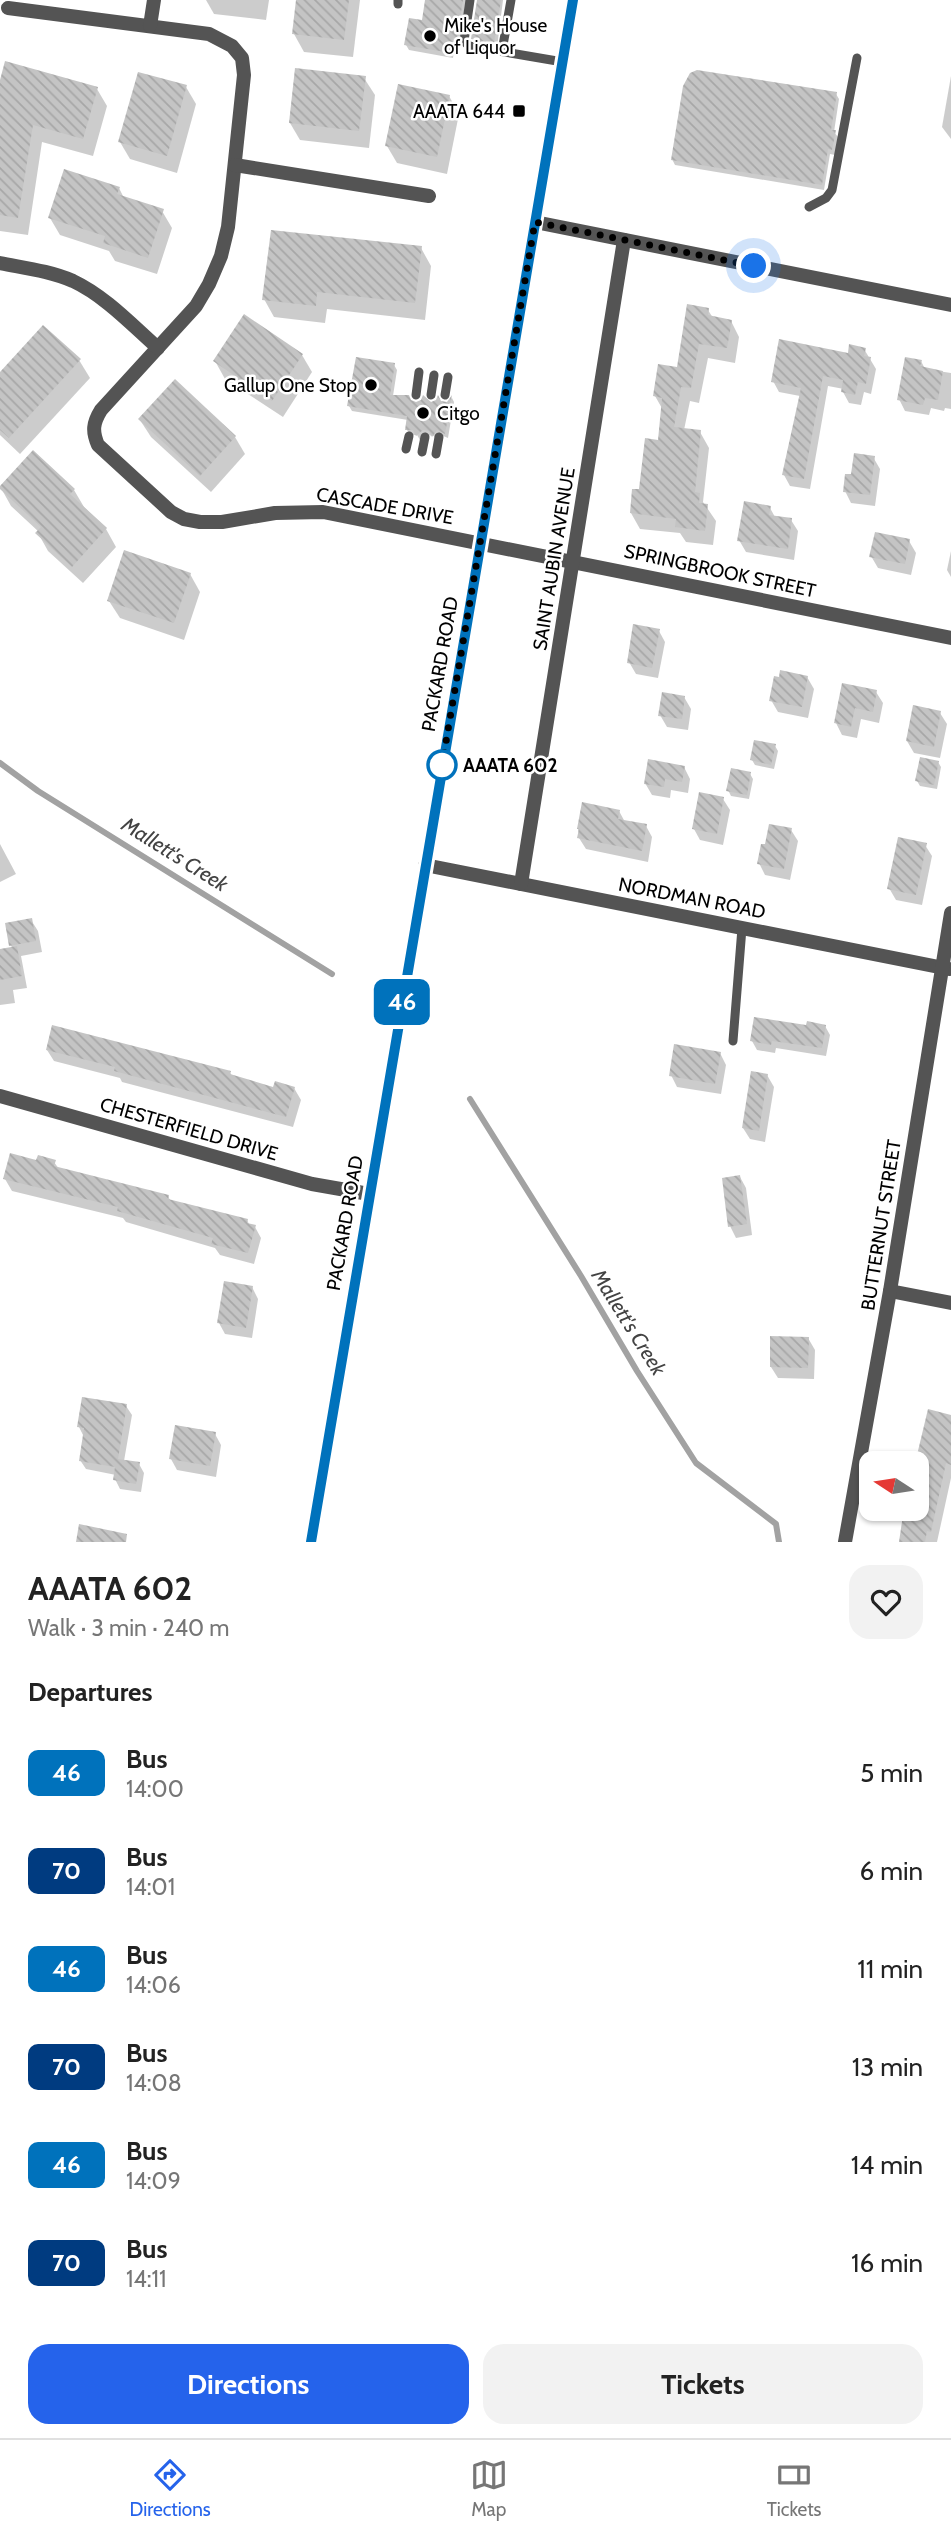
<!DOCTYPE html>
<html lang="en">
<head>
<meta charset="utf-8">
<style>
  :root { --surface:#fff; --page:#f2f2f2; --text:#222; --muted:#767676; --line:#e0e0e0; --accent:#2563eb }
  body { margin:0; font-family:Cabin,sans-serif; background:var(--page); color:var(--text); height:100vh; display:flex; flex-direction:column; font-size:26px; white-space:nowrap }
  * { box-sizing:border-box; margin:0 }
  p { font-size:23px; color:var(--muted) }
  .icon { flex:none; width:38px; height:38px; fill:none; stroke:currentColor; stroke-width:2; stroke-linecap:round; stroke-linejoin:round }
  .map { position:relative; height:1542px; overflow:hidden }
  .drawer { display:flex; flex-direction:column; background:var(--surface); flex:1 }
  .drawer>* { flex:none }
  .badge { padding:0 14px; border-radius:10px; font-size:24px; line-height:46px }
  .needle { width:46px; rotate:282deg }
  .controls { position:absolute; left:859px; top:1451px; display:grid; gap:14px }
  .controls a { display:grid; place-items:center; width:70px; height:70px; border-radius:14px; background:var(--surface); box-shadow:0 2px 5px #0004; font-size:35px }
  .you { position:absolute; width:35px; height:35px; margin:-18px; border:5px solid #fff; border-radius:50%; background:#1a73e8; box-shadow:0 0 0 10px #1a73e833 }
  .map>.badge { position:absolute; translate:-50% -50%; box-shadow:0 0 0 4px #fff }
  h2 { padding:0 28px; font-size:26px; line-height:63px }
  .round { display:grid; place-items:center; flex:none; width:74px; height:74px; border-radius:21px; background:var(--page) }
  .summary { display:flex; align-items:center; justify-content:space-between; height:119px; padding:0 28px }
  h1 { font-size:33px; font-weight:700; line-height:52px }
  .action { display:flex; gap:14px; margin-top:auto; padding:14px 28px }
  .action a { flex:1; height:80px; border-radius:21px; background:var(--accent); color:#fff; font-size:28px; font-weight:700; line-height:80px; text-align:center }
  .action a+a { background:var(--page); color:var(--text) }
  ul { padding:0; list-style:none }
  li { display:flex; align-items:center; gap:21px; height:98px; padding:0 28px }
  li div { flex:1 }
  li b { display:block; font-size:26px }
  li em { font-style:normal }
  li .badge { min-width:77px; font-weight:700; text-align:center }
  .tab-bar { display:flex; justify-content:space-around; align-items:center; height:98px; border-top:2px solid var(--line); background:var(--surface); font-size:19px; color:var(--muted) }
  .tab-bar a { display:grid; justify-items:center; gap:4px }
  .tab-bar .current { color:var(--accent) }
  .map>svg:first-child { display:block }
  .shadow { fill:#0003 }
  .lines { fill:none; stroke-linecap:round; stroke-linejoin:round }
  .stream { stroke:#a2a2a2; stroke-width:6 }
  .building { fill:url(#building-back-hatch) }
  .service { stroke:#545454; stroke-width:9 }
  .minor { stroke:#545454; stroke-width:14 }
  .secondary { stroke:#212121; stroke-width:14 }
  .line-casing { stroke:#fff; stroke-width:16 }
  .line { stroke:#0072bc; stroke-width:10 }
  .walk { stroke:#000; stroke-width:7; stroke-dasharray:0 12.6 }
  .poi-dot { fill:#000; stroke:#fff; stroke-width:2.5 }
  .stop-dot { fill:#fff; stroke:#0072bc; stroke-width:3.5 }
  .labels { text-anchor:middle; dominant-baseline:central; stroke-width:5; stroke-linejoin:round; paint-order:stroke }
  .poi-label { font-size:19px; fill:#000; stroke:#fff; text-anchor:start }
  .street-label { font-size:19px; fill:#000; stroke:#fff }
  .stop-label { font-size:19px; font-weight:bold; fill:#000; stroke:#fff; text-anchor:start }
  .water-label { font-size:21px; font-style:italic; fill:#434343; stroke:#fff }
</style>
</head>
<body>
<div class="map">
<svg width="951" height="1542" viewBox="0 0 951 1542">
  <defs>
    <pattern id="building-back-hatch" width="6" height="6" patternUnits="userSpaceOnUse" patternTransform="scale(1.75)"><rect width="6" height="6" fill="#c4c4c4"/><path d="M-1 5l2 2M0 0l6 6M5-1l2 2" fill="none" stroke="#a7a7a7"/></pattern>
  </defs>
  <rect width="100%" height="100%" fill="#fff"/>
  <g class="shadow">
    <polygon points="206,0 269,0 266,20 214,14"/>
    <polygon points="298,0 360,0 353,57 304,52 294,34"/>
    <polygon points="427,0 471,0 465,4 460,43 455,43 453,58 409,50 406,45 423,22"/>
    <polygon points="479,0 503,0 497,48 476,43 473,38"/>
    <polygon points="951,76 951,139 942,127"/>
    <polygon points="364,78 375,95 369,148 300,140 290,123"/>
    <polygon points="0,87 97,89 107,106 93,156 42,142 28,235 0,231"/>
    <polygon points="186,87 196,104 177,173 130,159 120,142"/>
    <polygon points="836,94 839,99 834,132 838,137 835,155 830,154 824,190 675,165 672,159"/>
    <polygon points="449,96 459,114 447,174 397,163 387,146"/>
    <polygon points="119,188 124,198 162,211 172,228 157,274 115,261 109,251 60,235 50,218"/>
    <polygon points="421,248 431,266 425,320 327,309 325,323 274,317 264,299"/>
    <polygon points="708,310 713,318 731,321 739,337 735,363 708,358 699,403 690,401 684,430 700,432 709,448 703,502 716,521 713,545 686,542 680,533 640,529 631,513 659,442 663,410 655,396 678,369"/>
    <polygon points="864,349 876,369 871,394 864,392 861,405 849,403 843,392 844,389 828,386 810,489 790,486 784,475 800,396 779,392 773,381"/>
    <polygon points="302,355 312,372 283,417 225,379 215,361"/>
    <polygon points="79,360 90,378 20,454 0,435 0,374"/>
    <polygon points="921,361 925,369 951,373 951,409 945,408 944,411 931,408 929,415 905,411 899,399"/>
    <polygon points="394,365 397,370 393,396 411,402 430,404 447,404 452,398 454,402 448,438 441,435 436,440 434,436 427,435 420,440 417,435 410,435 407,430 408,420 352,411 349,406"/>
    <polygon points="140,420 235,437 245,454 211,492 151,437"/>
    <polygon points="873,457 880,469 875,506 851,503 845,491 853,476"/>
    <polygon points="1,488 74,490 84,507 106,529 116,547 83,583 48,551 38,533 39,532 11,506"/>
    <polygon points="770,508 775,517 791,520 798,531 794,560 746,552 739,540"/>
    <polygon points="909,541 916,553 911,575 878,568 871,556"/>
    <polygon points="951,551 951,577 947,570"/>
    <polygon points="190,574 200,592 184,640 120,618 109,601"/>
    <polygon points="659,631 665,642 658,678 636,674 629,662"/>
    <polygon points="807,677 814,689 808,718 778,712 771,700"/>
    <polygon points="843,685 876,692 883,703 879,723 861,719 857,738 842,735 836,723"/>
    <polygon points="684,697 691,709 688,730 667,727 660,715"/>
    <polygon points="940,713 947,724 940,758 914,753 907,741"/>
    <polygon points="775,746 778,751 774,769 755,765 752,760"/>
    <polygon points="938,762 941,767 937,789 920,786 917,781"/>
    <polygon points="684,767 690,779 688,793 671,790 670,798 652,795 645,783"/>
    <polygon points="750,774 753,779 749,799 731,796 728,790"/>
    <polygon points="723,799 730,810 723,845 700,840 694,829"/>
    <polygon points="619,811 625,822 646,826 652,837 648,862 586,849 579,838 578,829"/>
    <polygon points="791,830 798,841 790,880 765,875 759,863"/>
    <polygon points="0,844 16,874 0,882"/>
    <polygon points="925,845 932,856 922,905 896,900 889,888"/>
    <polygon points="31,920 38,931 42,952 21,956 27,988 13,990 15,1003 0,1005 0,951 12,948 11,945"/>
    <polygon points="825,1026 830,1035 826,1056 776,1048 775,1053 757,1050 752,1041 808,1027"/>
    <polygon points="47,1050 230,1072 232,1076 275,1089 294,1088 301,1100 293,1127 122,1082 120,1078 54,1061"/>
    <polygon points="720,1053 726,1065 721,1094 677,1087 671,1075"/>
    <polygon points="767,1075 774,1087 765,1142 750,1139 743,1128"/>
    <polygon points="37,1162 54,1162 59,1169 168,1196 171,1202 247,1220 250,1226 255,1227 261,1238 254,1264 220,1255 215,1248 126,1222 123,1218 12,1191 5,1179"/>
    <polygon points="740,1177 746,1188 752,1235 736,1238 730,1226"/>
    <polygon points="252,1287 258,1299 252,1338 225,1334 219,1323"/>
    <polygon points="808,1338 815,1350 814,1379 778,1378 771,1367"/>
    <polygon points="126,1406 132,1415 124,1461 139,1464 144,1473 141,1492 120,1489 115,1479 116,1475 86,1469 80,1460 84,1437 79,1427"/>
    <polygon points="951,1417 951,1478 937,1542 901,1542 917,1508 917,1467"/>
    <polygon points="215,1434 221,1445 216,1477 177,1470 171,1459"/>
  </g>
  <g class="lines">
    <g class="stream">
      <polyline points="0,763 38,791 332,974"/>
      <polyline points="470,1099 581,1276 637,1371 696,1463 776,1524 779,1542"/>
    </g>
  </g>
  <g class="building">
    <polygon points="296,0 349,0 344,40 292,34"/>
    <polygon points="425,0 463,0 457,39 453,38 451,53 404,45 409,18 422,20"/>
    <polygon points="477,0 501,0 494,43 471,39"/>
    <polygon points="5,61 98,87 83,139 33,125 18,218 0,215 0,80"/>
    <polygon points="295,68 366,76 359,131 289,123"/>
    <polygon points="697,70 837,92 831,130 836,130 832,150 828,149 822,185 671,160 683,86 690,73"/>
    <polygon points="138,72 187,85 167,156 118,142"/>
    <polygon points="398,84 450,95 437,157 385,146"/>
    <polygon points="64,169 120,187 117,194 164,209 148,258 103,243 105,236 48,218"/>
    <polygon points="271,230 422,246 415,303 317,292 316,306 262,300"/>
    <polygon points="687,304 709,308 708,315 732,320 727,348 699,344 691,388 681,387 674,427 701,430 695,492 700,493 699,503 708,504 705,531 675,527 676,519 630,513 632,489 639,489 645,438 658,440 662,398 653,396 658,364 677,367"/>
    <polygon points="244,314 303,354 272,401 213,361"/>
    <polygon points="43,325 81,359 9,438 0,430 0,372"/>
    <polygon points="779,339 848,353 849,344 866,348 864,356 871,357 866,384 858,382 855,395 841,392 843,380 823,376 804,479 782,475 801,388 771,382"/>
    <polygon points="356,357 395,363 390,395 409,395 411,400 416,402 421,400 423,395 431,402 436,400 438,395 441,401 447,402 452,395 445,434 437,430 432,437 429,431 423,430 416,436 413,430 405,430 407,416 347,406"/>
    <polygon points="905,357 922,360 920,366 943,371 938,400 925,398 923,405 897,400"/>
    <polygon points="175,379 236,436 200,476 138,419"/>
    <polygon points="33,450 75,489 70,494 107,528 72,567 35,533 41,527 0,489 0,486"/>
    <polygon points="854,453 875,456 870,495 843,492 845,474 851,474"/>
    <polygon points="744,501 771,506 769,515 792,518 788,549 737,541"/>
    <polygon points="875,532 910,539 905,564 869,557"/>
    <polygon points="124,550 191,573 174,623 107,601"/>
    <polygon points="633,624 660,629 652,668 627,663"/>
    <polygon points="780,670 808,676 802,707 769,701 774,676 779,677"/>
    <polygon points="842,683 877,690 873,712 855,708 851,727 834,723"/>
    <polygon points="662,692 685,696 682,719 658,716"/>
    <polygon points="913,705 941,711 934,747 906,741"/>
    <polygon points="754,740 776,744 771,765 750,760"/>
    <polygon points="920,757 939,761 934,785 915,781"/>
    <polygon points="648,759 685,766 682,782 665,779 664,787 644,784"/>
    <polygon points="731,768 751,772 747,795 726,791"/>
    <polygon points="699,792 724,797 717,834 692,829"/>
    <polygon points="582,802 620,810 618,819 647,824 642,851 577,838 579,829 577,829"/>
    <polygon points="769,824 792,828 784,869 757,864 761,844 765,844"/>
    <polygon points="898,837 927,843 916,895 887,889"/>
    <polygon points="32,918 36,941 9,946 5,923"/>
    <polygon points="17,946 22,976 0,980 0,949"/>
    <polygon points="754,1017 806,1025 807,1021 826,1025 822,1048 772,1041 771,1045 750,1041"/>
    <polygon points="52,1025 231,1071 230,1074 273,1087 275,1081 295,1087 286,1117 114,1071 115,1067 46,1050"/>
    <polygon points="674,1044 721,1052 715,1084 669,1076"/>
    <polygon points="751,1071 768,1074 759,1131 742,1128"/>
    <polygon points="10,1153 36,1160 38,1155 56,1160 54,1166 169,1195 168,1199 248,1219 247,1223 256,1225 248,1253 211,1244 213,1238 117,1211 118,1207 3,1179"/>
    <polygon points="740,1175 747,1224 728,1227 722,1178"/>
    <polygon points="224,1281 253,1286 246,1328 217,1323"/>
    <polygon points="770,1336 809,1337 808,1368 770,1367"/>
    <polygon points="82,1397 127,1404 118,1459 140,1462 136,1484 113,1480 115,1467 79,1461 84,1428 77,1427"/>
    <polygon points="928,1409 951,1415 951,1465 946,1463 931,1532 927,1531 925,1542 899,1542 904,1508 917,1508 917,1455"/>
    <polygon points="175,1425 216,1432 210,1466 169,1459"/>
    <polygon points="79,1524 127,1534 126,1542 76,1542"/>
  </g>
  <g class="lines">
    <g class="service">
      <polyline points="470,0 464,41 469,46 563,62"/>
      <polyline points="398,4 398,0"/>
      <polyline points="502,51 511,0"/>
      <polyline points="809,207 826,198 832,190 857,58"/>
      <polyline points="416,395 419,372"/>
      <polyline points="431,395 434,375"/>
      <polyline points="445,395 448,377"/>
      <polyline points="406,449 409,436"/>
      <polyline points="422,452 425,437"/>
      <polyline points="436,454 439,437"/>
      <polyline points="733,1041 742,928"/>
    </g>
    <g class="minor">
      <path d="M8 8 209 34 232 46 242 58 244 75 228 227 221 256 209 284 196 306 101 410C93 423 92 431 98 445L171 512 184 519 200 522H222L275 513 323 512 951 638"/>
      <polyline points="150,26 154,0"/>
      <polyline points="235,165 429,196"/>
      <polyline points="535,222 951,305"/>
      <path d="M0 263C25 268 50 271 73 281 105 296 132 325 158 348"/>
      <polyline points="425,865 949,969"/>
      <polyline points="521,884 624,240"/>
      <polyline points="0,1096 312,1184 369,1194"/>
      <polyline points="890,1291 951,1303"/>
      <polyline points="845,1542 890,1291 951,913"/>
    </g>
    <polyline class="secondary" points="311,1542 573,0"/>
  </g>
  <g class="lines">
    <g class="line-casing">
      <polyline id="line" points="311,1542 573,0"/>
    </g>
    <use href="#line" class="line"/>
    <polyline class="walk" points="442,765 535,222 754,266"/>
  </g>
  <g class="poi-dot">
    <circle cx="430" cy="36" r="7"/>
    <rect x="512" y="104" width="14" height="14" rx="3.5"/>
    <circle cx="371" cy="385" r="7"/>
    <circle cx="423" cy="413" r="7"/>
  </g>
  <circle class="stop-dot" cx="442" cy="765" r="14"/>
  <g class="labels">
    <g class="poi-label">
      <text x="444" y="25">Mike's House<tspan x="444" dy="22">of Liquor</tspan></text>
      <text x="505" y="111" text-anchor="end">AAATA 644</text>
      <text x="357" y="385" text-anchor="end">Gallup One Stop</text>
      <text x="437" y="413">Citgo</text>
    </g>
    <g class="street-label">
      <text transform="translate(385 506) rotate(10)">CASCADE DRIVE</text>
      <text transform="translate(554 559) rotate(-81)">SAINT AUBIN AVENUE</text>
      <text transform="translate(720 571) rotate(12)">SPRINGBROOK STREET</text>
      <text transform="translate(440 664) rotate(-80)">PACKARD ROAD</text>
      <text transform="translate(692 898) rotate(11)">NORDMAN ROAD</text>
      <text transform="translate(189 1129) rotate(16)">CHESTERFIELD DRIVE</text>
      <text transform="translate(345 1223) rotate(-80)">PACKARD ROAD</text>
      <text transform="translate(881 1225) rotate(-81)">BUTTERNUT STREET</text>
    </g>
    <g class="stop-label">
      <text x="463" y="765">AAATA 602</text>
    </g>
    <g class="water-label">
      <text transform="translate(175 854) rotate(32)">Mallett's Creek</text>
      <text transform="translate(629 1322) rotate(58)">Mallett's Creek</text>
    </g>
  </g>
</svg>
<div class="controls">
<a><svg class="needle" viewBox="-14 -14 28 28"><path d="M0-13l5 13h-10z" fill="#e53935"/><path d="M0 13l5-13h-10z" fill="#767676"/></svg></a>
</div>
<div class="you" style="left:754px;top:266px"></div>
<b class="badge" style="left:402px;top:1002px;background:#0072bc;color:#fff">46</b>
</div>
<section class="drawer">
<div class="summary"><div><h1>AAATA 602</h1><p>Walk · 3 min · 240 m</p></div><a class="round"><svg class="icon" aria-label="heart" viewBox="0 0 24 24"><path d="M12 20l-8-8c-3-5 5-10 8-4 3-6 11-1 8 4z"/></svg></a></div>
<h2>Departures</h2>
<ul>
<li><span class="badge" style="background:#0072bc;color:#fff">46</span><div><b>Bus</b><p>14:00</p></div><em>5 min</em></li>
<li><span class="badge" style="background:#003b80;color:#fff">70</span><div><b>Bus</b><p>14:01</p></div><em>6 min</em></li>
<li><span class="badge" style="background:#0072bc;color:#fff">46</span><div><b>Bus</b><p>14:06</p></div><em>11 min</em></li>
<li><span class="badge" style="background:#003b80;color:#fff">70</span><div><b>Bus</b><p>14:08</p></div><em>13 min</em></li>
<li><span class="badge" style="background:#0072bc;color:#fff">46</span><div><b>Bus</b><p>14:09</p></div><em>14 min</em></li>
<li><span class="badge" style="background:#003b80;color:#fff">70</span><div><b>Bus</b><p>14:11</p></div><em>16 min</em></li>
</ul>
<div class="action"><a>Directions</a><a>Tickets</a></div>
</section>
<nav class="tab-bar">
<a class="current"><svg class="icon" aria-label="directions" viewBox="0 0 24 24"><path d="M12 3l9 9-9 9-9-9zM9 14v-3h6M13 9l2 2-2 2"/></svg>Directions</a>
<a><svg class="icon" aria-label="map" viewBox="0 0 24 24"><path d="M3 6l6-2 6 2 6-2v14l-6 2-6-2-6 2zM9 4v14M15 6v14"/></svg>Map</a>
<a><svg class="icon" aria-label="tickets" viewBox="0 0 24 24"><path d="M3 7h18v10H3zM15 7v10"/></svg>Tickets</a>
</nav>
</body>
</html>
